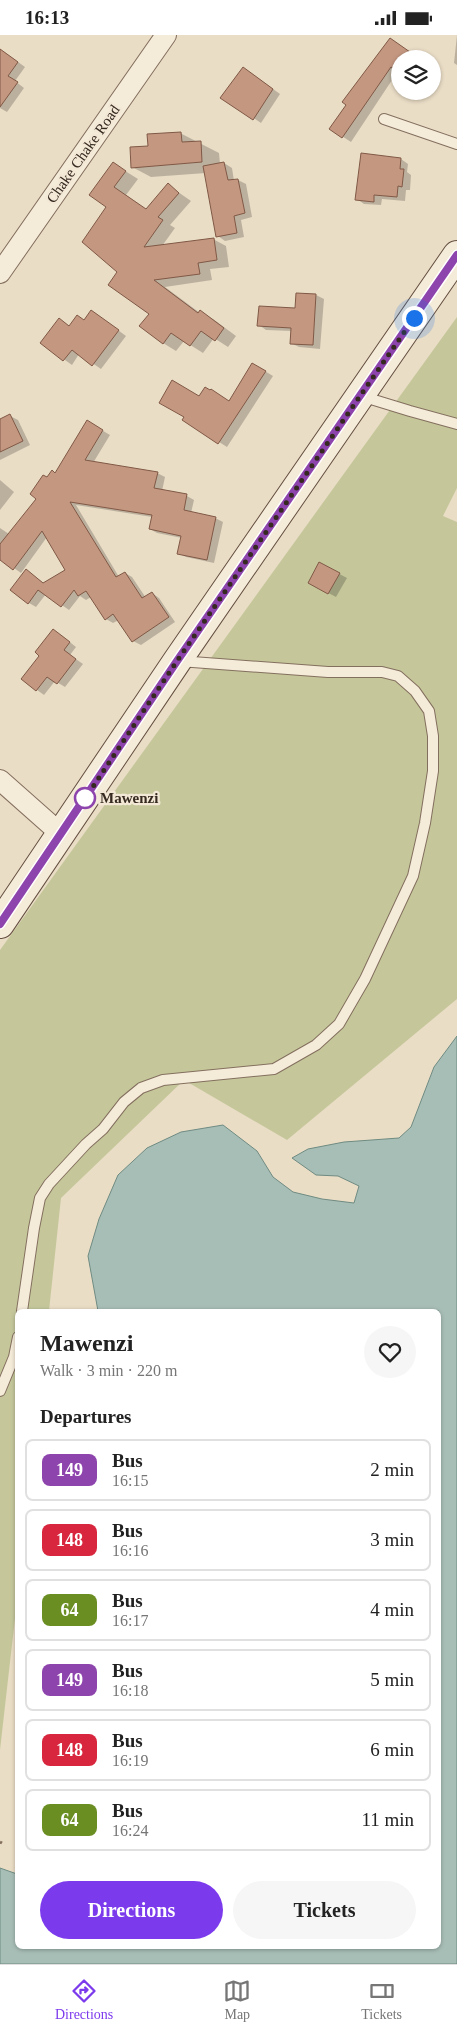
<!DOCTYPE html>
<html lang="en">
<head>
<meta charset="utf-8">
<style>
  :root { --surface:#fff; --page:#f6f6f6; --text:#222; --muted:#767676; --line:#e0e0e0; --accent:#7c3aed }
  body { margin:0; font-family:Georgia,serif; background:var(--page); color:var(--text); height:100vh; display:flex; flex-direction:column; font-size:19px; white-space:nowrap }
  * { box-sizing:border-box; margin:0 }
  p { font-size:16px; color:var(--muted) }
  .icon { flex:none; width:28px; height:28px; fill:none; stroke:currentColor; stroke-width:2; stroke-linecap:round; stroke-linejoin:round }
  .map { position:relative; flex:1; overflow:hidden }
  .sheet { position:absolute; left:15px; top:1274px; width:426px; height:640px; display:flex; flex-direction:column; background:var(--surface); border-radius:8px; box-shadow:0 1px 4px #0004 }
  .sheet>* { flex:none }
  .badge { padding:0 10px; border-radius:8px; font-size:18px; line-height:32px }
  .tools { position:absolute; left:391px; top:15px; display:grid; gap:10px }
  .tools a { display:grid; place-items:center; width:50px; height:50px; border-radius:50%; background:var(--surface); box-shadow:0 1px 4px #0004; font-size:25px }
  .you { position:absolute; width:25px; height:25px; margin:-12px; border:4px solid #fff; border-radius:50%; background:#1a73e8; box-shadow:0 0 0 8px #1a73e833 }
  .map>.badge { position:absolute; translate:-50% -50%; box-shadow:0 0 0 2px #fff }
  h2 { padding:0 25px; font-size:19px; line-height:45px }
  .round { display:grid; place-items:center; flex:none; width:52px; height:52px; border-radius:26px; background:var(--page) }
  .headline { display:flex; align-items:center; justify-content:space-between; height:85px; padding:0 25px }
  h1 { font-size:24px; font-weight:700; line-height:38px }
  .cta { display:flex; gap:10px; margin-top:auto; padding:10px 25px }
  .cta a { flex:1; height:58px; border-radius:30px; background:var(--accent); color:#fff; font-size:20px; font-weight:700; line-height:58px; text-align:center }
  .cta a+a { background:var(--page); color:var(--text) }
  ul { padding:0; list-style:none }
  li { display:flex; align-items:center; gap:15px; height:62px; margin:0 10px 8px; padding:0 15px; border:2px solid var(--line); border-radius:8px }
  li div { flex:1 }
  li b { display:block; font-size:19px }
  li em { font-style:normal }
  li .badge { min-width:55px; font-weight:700; text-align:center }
  .status { display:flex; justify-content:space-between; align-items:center; height:35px; padding:0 25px; background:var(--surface); direction:ltr }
  .status svg { height:14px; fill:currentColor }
  .tab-bar { display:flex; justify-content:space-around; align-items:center; height:70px; border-top:1px solid var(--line); background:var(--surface); font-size:14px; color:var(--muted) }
  .tab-bar a { display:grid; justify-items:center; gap:2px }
  .tab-bar .current { color:var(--accent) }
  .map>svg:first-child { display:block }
  .green { fill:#c5c79b }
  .water { fill:#a7beb6; stroke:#6f8b82 }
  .shadow { fill:#0003 }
  .building { fill:#c49780; stroke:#805946 }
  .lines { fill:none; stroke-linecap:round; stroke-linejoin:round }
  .lane-casing { stroke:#836f5e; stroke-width:12 }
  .street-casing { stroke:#836f5e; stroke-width:22 }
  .secondary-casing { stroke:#655041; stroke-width:30 }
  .path { stroke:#836f5e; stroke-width:3; stroke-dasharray:4 2.5; stroke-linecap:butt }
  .lane { stroke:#f5ebd9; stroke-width:10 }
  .street { stroke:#f5ebd9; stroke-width:20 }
  .secondary { stroke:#f5ebd9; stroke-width:28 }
  .line-casing { stroke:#fff; stroke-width:11 }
  .line { stroke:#8e44ad; stroke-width:8 }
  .walk { stroke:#352920; stroke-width:5; stroke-dasharray:0 9 }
  .stop-dot { fill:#fff; stroke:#8e44ad; stroke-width:2.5 }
  .labels { text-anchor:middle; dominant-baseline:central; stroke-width:4.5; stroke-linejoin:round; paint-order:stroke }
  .street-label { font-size:15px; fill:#352920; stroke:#f2e8d5 }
  .stop-label { font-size:15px; font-weight:bold; fill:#352920; stroke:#f2e8d5; text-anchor:start }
</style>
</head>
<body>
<div class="status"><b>16:13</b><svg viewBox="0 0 49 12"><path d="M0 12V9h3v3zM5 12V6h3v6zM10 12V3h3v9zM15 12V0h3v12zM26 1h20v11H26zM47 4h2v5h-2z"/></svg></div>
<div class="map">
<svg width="457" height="1929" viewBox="0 0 457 1929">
  <rect width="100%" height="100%" fill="#eaddc6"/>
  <polygon class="green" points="457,282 457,453 443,481 457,487 457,964 287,1105 184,1045 61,1163 49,1276 18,1276 18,1557 0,1715 0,915"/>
  <polygon class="water" points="457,1001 457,1929 0,1929 0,1833 17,1839 18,1911 439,1911 439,1276 98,1276 88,1221 99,1184 118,1140 147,1113 181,1097 223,1090 257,1116 273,1142 293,1157 322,1164 354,1168 359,1151 338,1141 316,1140 292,1123 308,1114 344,1107 399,1103 411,1092 434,1032"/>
  <g class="shadow">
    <polygon points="457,0 457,30 454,28"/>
    <polygon points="398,9 417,23 400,24 400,37 398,36 351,107 331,94"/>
    <polygon points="0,14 25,32 15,46 24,53 7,77 0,73"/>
    <polygon points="244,33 280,59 261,88 222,62"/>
    <polygon points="180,98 219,118 220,129 224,128 232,133 234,146 238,145 246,149 252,182 241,185 244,202 225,206 218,201 206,138 151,142 132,132 150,112"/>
    <polygon points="401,124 408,129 407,137 411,140 410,155 406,155 405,166 382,164 381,170 364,169 357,164"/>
    <polygon points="114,129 138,144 126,160 147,175 168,150 191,166 170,190 175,193 162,211 213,204 226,211 229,232 210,234 212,245 165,252 200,278 213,284 236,301 228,312 214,303 203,318 184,306 176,316 163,308 151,278 119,237 108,172"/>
    <polygon points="316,260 324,264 320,314 299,312 291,308 292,296 266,295 259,290 296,275"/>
    <polygon points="92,276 126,301 101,334 79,319 72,330 41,308 66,289 70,292 84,285"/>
    <polygon points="253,329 273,341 227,412 184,385 199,362 230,367"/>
    <polygon points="10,381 18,385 30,410 0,425 0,386"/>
    <polygon points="88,387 110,400 93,428 157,438 165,442 162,456 187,461 194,465 191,478 215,483 223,487 214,528 186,522 178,518 182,503 157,498 150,494 152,482 76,470 119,542 125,538 132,542 146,563 152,558 159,563 175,587 141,610 133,606 119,585 113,588 106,584 91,562 86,565 80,561 69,575 46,559 36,572 29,568 27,536 45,549 67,536 47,502 21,538 0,523 0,493 9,499 38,463 48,444 56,439"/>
    <polygon points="0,445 14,457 0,475"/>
    <polygon points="319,528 347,543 336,562 309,548"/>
    <polygon points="61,600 76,612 70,620 83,629 65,652 55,646 44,660 22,644"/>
  </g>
  <g class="building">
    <polygon points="390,3 410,17 406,24 400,24 400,32 397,36 391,32 342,103 329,94 346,70 342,67"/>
    <polygon points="0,14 18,27 8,41 18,47 0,72"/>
    <polygon points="243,32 273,54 253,85 220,63"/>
    <polygon points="181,97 182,107 201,106 202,127 131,133 130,112 148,111 147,99"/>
    <polygon points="361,118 401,123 400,134 404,134 402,152 398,151 397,162 374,160 374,167 355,165"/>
    <polygon points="113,127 126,136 114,152 146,174 168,148 179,158 158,182 163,185 144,212 214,203 217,225 198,228 200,239 154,245 198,278 200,275 224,293 215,306 201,296 190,311 171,298 163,309 139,291 149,279 108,250 117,237 82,207 106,172 89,160"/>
    <polygon points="224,127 228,145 238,144 245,178 234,181 237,198 216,202 203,131"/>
    <polygon points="296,258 316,259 313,310 290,309 291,293 257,291 259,271 295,273"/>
    <polygon points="91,275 119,295 92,331 72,315 63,326 40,308 59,283 69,291 77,280 84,285"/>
    <polygon points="252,328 266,336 218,409 182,385 184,382 159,368 172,345 199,361 205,352 210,355 211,354 229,366"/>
    <polygon points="10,379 23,406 0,417 0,384"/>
    <polygon points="87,385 103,395 85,425 158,437 154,453 187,459 184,475 216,482 207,525 177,519 181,501 149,494 152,480 70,467 116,542 125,537 142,563 152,557 169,582 132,607 113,579 105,585 86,556 78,561 74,555 61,572 38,555 28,569 10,555 26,534 43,548 65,535 42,496 13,535 0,525 0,509 36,464 30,459 43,440 47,442 52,435 55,438"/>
    <polygon points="319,527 340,538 328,559 308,548"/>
    <polygon points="53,594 70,607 64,615 76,624 57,649 47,642 36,656 21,644 39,621 35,617"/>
  </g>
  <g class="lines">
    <g class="lane-casing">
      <g id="lane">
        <polyline points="384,84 457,109"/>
        <polyline points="361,361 410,376 457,389"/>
        <polyline points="22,1276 34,1193 40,1163 49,1149 86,1109 103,1094 124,1067 141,1053 163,1045 274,1034 316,1010 339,989 365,944 413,841 425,788 433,736 433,701 429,676 415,656 398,641 382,637 328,637 179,626"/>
        <polyline points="0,1356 14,1322 18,1302"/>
      </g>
    </g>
    <g class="street-casing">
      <g id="street">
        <polyline points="0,238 166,0"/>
        <polyline points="0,745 61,799"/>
      </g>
    </g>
    <g class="secondary-casing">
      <polyline id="secondary" points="0,889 177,626 457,220"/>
    </g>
    <polyline class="path" points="0,1807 2,1808"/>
    <use href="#lane" class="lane"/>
    <use href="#street" class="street"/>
    <use href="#secondary" class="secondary"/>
  </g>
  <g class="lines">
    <g class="line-casing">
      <polyline id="line" points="0,889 177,626 457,220"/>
    </g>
    <use href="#line" class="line"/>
    <polyline class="walk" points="85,763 82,768 177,626 414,283"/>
  </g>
  <circle class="stop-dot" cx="85" cy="763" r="10"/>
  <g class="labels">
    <g class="street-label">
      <text transform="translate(83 119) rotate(-55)">Chake Chake Road</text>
    </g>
    <g class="stop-label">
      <text x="100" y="763">Mawenzi</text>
    </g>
  </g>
</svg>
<div class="tools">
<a><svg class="icon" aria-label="layers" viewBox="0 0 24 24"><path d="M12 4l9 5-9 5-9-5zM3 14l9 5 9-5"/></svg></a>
</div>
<div class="you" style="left:414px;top:283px"></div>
<section class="sheet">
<div class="headline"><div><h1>Mawenzi</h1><p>Walk · 3 min · 220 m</p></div><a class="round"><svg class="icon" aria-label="heart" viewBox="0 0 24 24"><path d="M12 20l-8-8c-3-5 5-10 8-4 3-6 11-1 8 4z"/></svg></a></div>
<h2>Departures</h2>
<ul>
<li><span class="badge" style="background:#8e44ad;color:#fff">149</span><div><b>Bus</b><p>16:15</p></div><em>2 min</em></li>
<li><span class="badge" style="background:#d7263d;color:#fff">148</span><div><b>Bus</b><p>16:16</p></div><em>3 min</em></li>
<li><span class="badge" style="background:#6b8e23;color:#fff">64</span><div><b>Bus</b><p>16:17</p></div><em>4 min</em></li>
<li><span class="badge" style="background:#8e44ad;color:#fff">149</span><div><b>Bus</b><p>16:18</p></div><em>5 min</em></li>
<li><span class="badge" style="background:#d7263d;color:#fff">148</span><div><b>Bus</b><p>16:19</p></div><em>6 min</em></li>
<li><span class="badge" style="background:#6b8e23;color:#fff">64</span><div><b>Bus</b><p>16:24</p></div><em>11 min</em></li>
</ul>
<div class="cta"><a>Directions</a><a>Tickets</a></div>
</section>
</div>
<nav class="tab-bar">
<a class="current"><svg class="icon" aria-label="directions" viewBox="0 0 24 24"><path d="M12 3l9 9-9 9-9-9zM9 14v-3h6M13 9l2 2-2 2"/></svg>Directions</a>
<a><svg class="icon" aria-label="map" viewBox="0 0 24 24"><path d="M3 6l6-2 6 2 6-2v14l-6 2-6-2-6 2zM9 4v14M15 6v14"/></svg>Map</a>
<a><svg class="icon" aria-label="tickets" viewBox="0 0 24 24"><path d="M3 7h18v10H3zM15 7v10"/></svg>Tickets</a>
</nav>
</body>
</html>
